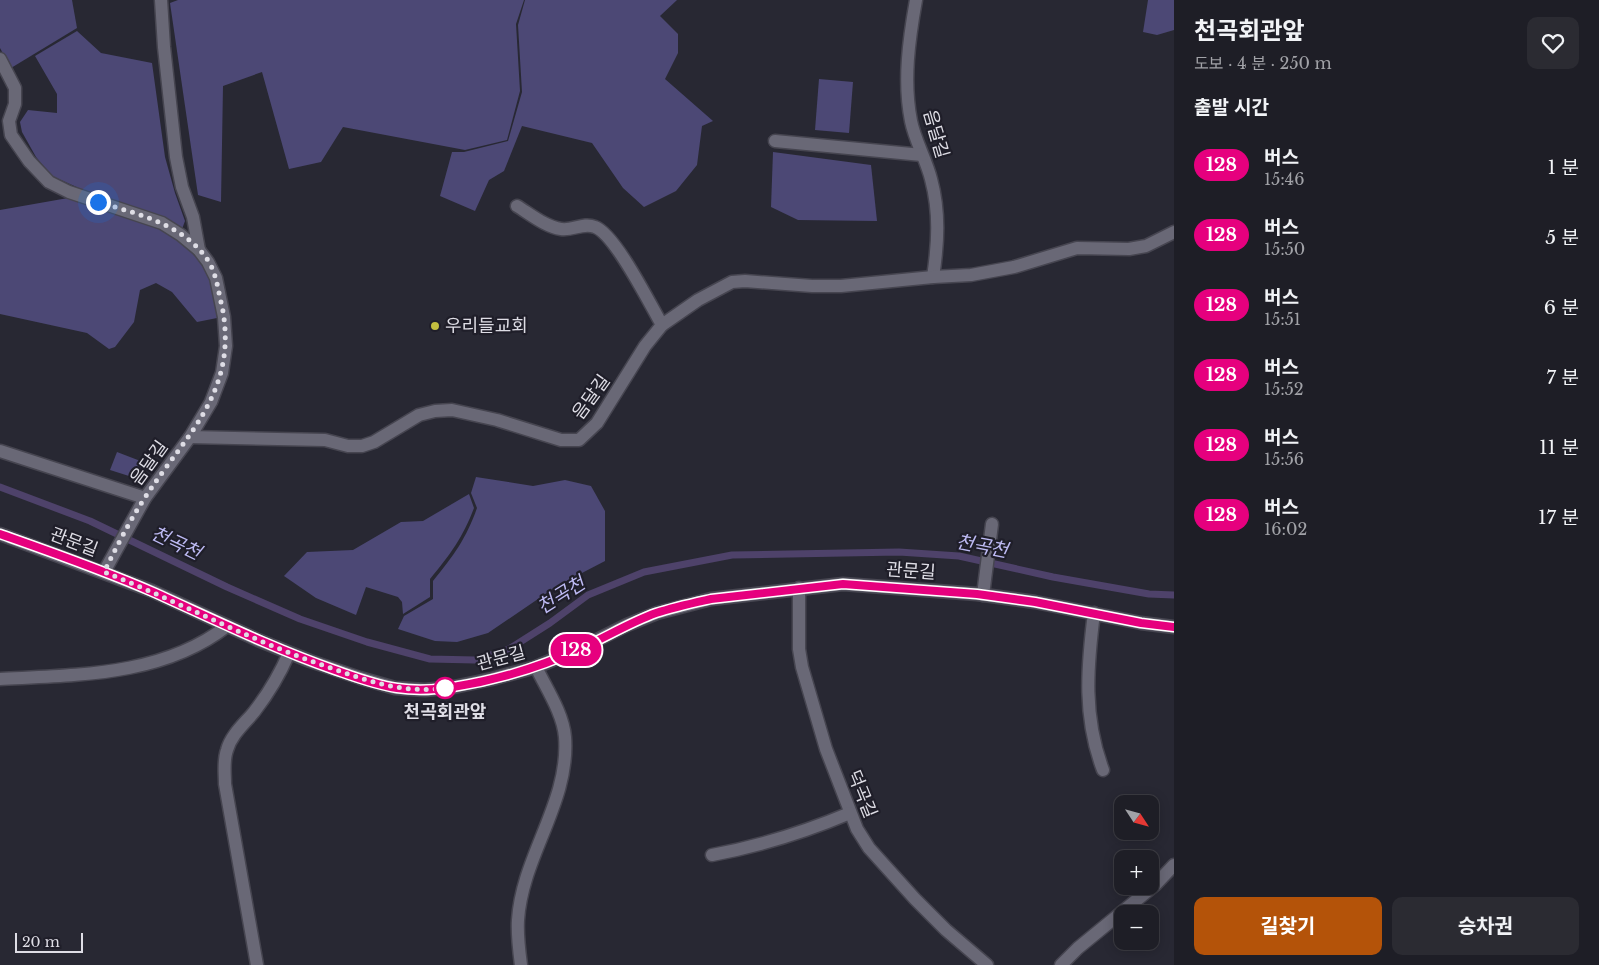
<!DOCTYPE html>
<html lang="ko">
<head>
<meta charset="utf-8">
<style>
  :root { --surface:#1e1e26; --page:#2b2b32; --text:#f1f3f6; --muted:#a1a2a7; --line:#3c3c43; --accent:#b45309 }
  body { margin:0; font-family:"Libre Baskerville","Noto Sans KR",serif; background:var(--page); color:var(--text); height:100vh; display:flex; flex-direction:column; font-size:19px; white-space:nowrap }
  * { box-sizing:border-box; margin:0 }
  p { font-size:16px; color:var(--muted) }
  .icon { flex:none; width:28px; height:28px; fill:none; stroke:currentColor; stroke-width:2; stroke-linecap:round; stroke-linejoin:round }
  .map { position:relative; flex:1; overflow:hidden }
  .sheet { display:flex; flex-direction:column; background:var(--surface); width:425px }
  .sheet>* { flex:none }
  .badge { padding:0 10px; border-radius:16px; font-size:18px; line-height:32px }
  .needle { width:32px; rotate:126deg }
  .fabs { position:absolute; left:1114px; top:795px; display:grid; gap:10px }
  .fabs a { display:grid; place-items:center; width:45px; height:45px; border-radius:10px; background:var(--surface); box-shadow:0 2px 12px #0003,0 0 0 1px var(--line); font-size:25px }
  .scale { position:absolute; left:15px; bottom:12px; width:68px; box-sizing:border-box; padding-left:5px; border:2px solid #dedde5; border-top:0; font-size:14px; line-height:18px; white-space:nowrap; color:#dedde5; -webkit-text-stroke:4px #1f1e29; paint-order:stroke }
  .you { position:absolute; width:25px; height:25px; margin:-12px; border:4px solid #fff; border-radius:50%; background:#1a73e8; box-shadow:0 0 0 8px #1a73e833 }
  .map>.badge { position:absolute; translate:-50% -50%; box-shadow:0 0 0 2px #fff }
  h2 { padding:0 20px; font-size:19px; line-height:45px }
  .round { display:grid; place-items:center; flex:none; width:52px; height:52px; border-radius:10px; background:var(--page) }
  .head { display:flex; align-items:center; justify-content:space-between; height:85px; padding:0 20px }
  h1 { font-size:24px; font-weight:700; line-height:38px }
  .button { display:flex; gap:10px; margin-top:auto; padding:10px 20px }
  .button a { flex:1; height:58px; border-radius:10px; background:var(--accent); color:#fff; font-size:20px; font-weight:700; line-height:58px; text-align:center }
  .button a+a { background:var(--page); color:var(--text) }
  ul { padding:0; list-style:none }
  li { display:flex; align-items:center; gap:15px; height:70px; padding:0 20px }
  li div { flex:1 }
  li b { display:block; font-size:19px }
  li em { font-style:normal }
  li .badge { min-width:55px; font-weight:700; text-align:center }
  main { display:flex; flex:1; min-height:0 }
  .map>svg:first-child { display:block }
  .green { fill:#4c4875 }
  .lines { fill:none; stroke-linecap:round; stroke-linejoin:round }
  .stream { stroke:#4e426a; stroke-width:7 }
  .minor-casing { stroke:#464550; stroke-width:15 }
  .minor { stroke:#696876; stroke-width:12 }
  .line-casing { stroke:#fff; stroke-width:11 }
  .line { stroke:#e6007e; stroke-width:8 }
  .walk { stroke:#dedde5; stroke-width:5; stroke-dasharray:0 9 }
  .poi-dot { fill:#c2bd3f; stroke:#1f1e29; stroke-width:2 }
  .stop-dot { fill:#fff; stroke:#e6007e; stroke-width:2.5 }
  .labels { text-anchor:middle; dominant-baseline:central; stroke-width:4.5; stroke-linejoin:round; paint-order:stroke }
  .street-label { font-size:18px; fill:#dedde5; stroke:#1f1e29 }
  .poi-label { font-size:18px; fill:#dedde5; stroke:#1f1e29; text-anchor:start }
  .stop-label { font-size:18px; font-weight:bold; fill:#dedde5; stroke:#1f1e29 }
  .water-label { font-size:19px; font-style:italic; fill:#bdbaf3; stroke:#1f1e29 }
</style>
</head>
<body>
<main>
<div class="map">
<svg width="1174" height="965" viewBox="0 0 1174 965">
  <rect width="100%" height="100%" fill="#282833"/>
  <g class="green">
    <polygon points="0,0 72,0 77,28 11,68 0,48"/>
    <polygon points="178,0 524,0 516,24 520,91 507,140 465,150 343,127 321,162 289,169 262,72 223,86 221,202 198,195 170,3"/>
    <polygon points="525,0 677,0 660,16 678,34 678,53 665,79 713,121 702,126 697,165 676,191 644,207 623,188 592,143 522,126 504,171 489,180 475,211 440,196 452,152 464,152 508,141 522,92 518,25"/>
    <polygon points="1148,0 1174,0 1174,30 1157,35 1143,32"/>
    <polygon points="77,31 101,53 152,63 165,157 175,193 185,221 182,229 162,217 81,189 52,176 36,157 22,132 20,122 28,110 57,113 57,94 35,56"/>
    <polygon points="819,79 853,82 849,133 815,130"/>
    <polygon points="773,152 871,165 877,221 798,220 771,207"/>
    <polygon points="68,198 160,228 178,239 195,255 204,266 211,280 217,318 197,322 172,292 156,283 140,290 134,322 115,347 109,349 87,333 0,314 0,210"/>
    <polygon points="117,452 143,462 139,474 129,476 110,470"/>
    <path d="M476 477 533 486 565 480 591 486 605 511V561L557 586 488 633 457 642 435 641 398 629 404 616 433 599V581C454 555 466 539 477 508L471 493Z"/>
    <path d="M469 494 474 508C463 537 450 555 430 579V597L403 614 402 602 398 597 366 587 356 615 316 598 284 576 307 552 353 550 401 522 423 521Z"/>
  </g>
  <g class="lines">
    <polyline class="stream" points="0,487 90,521 227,587 300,619 367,642 430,659 475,660 509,649 550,623 588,595 644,572 732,555 899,552 959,556 1053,577 1149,594 1174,595"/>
    <g class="minor-casing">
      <g id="minor">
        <polyline points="161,0 164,47 176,157 182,187 193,217 199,250"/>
        <path d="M916 0C909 39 903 81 911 121 915 141 926 159 931 179 940 212 938 244 933 277"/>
        <polyline points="0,59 15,88 15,104 9,121 11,135 29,161 49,182 69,192 162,223 181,235 199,250 208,262 216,278 224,317 226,346 222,373 211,402 190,437 145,498 104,572"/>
        <polyline points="775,141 922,155"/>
        <path d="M517 206C530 214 546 227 561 229 573 231 583 222 595 227 615 234 650 304 662 325"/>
        <polyline points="190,437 325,440 348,446 362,446 374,442 419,415 435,411 452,410 497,420 561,440 579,440 597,423 645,346 662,325 698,300 732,282 745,281 812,286 841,286 933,277 971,275 1014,267 1077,248 1129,249 1146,246 1174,232"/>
        <polyline points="0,451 145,498"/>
        <polyline points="0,534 152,591 258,640 310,661 360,678 395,688 425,690 454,687 492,679 536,667 583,647 627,625 657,613 711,599 843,584 977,594 1035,602 1141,623 1174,627"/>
        <polyline points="799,588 799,649 802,667 826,749 857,829 869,848 915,899 946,930 987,965"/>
        <polyline points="983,595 992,524"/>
        <path d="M1094 613C1087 668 1083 717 1103 770"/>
        <path d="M0 679C77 675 163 676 227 626"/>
        <path d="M712 855C760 846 805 832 850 813"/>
        <path d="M257 965 225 784C225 773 223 761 227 750 231 735 244 724 254 712 268 694 280 674 289 653"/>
        <path d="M521 965C519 950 517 935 518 920 522 856 570 802 565 737 563 713 546 688 536 667"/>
        <polyline points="1061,965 1078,948 1155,885 1174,865"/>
      </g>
    </g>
    <use href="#minor" class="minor"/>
  </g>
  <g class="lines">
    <g class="line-casing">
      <path id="line" d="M0 534C51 552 103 570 153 592 213 619 272 648 335 670 355 677 376 685 397 688 416 691 434 690 453 687 498 680 543 666 584 647 608 636 631 622 656 613 674 607 693 603 711 599L843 584 977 594 1035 602 1141 623 1174 627"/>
    </g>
    <use href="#line" class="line"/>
    <path class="walk" d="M98 202C137 214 185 224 209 262 217 276 218 291 222 306 239 392 186 434 144 499 129 522 116 548 104 572 180 602 253 642 331 668 368 681 405 694 445 688"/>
  </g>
  <circle class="poi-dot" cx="435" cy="326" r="5"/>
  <circle class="stop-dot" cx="445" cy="688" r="10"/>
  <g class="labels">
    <g class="street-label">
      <text transform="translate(936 134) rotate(74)">음달길</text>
      <text transform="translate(591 397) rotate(-54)">음달길</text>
      <text transform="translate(149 463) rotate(-54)">음달길</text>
      <text transform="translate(74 542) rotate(21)">관문길</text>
      <text transform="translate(911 571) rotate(4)">관문길</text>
      <text transform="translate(501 658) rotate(-15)">관문길</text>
      <text transform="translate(862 794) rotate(68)">덕곡길</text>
    </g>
    <g class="poi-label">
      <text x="445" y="326">우리들교회</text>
    </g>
    <g class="stop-label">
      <text x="445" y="712">천곡회관앞</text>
    </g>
    <g class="water-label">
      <text transform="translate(176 543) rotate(25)">천곡천</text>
      <text transform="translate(982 546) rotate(11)">천곡천</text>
      <text transform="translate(561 595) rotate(-32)">천곡천</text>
    </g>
  </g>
</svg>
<div class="fabs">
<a><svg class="needle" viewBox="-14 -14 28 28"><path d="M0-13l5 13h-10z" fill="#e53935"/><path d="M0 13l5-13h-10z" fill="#a1a2a7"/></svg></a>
<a>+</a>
<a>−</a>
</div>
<div class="scale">20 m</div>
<div class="you" style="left:98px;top:202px"></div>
<b class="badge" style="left:576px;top:650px;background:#e6007e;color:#fff">128</b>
</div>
<section class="sheet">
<div class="head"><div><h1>천곡회관앞</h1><p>도보 · 4 분 · 250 m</p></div><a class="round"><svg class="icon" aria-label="heart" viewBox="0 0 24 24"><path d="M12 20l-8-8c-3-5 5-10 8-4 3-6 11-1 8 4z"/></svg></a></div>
<h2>출발 시간</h2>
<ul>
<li><span class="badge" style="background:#e6007e;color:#fff">128</span><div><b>버스</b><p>15:46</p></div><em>1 분</em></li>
<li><span class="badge" style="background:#e6007e;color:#fff">128</span><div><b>버스</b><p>15:50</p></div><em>5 분</em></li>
<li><span class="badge" style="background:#e6007e;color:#fff">128</span><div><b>버스</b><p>15:51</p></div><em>6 분</em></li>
<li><span class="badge" style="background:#e6007e;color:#fff">128</span><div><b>버스</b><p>15:52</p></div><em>7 분</em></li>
<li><span class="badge" style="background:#e6007e;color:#fff">128</span><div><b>버스</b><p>15:56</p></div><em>11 분</em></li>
<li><span class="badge" style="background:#e6007e;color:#fff">128</span><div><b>버스</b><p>16:02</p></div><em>17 분</em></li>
</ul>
<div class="button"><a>길찾기</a><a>승차권</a></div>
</section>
</main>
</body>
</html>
